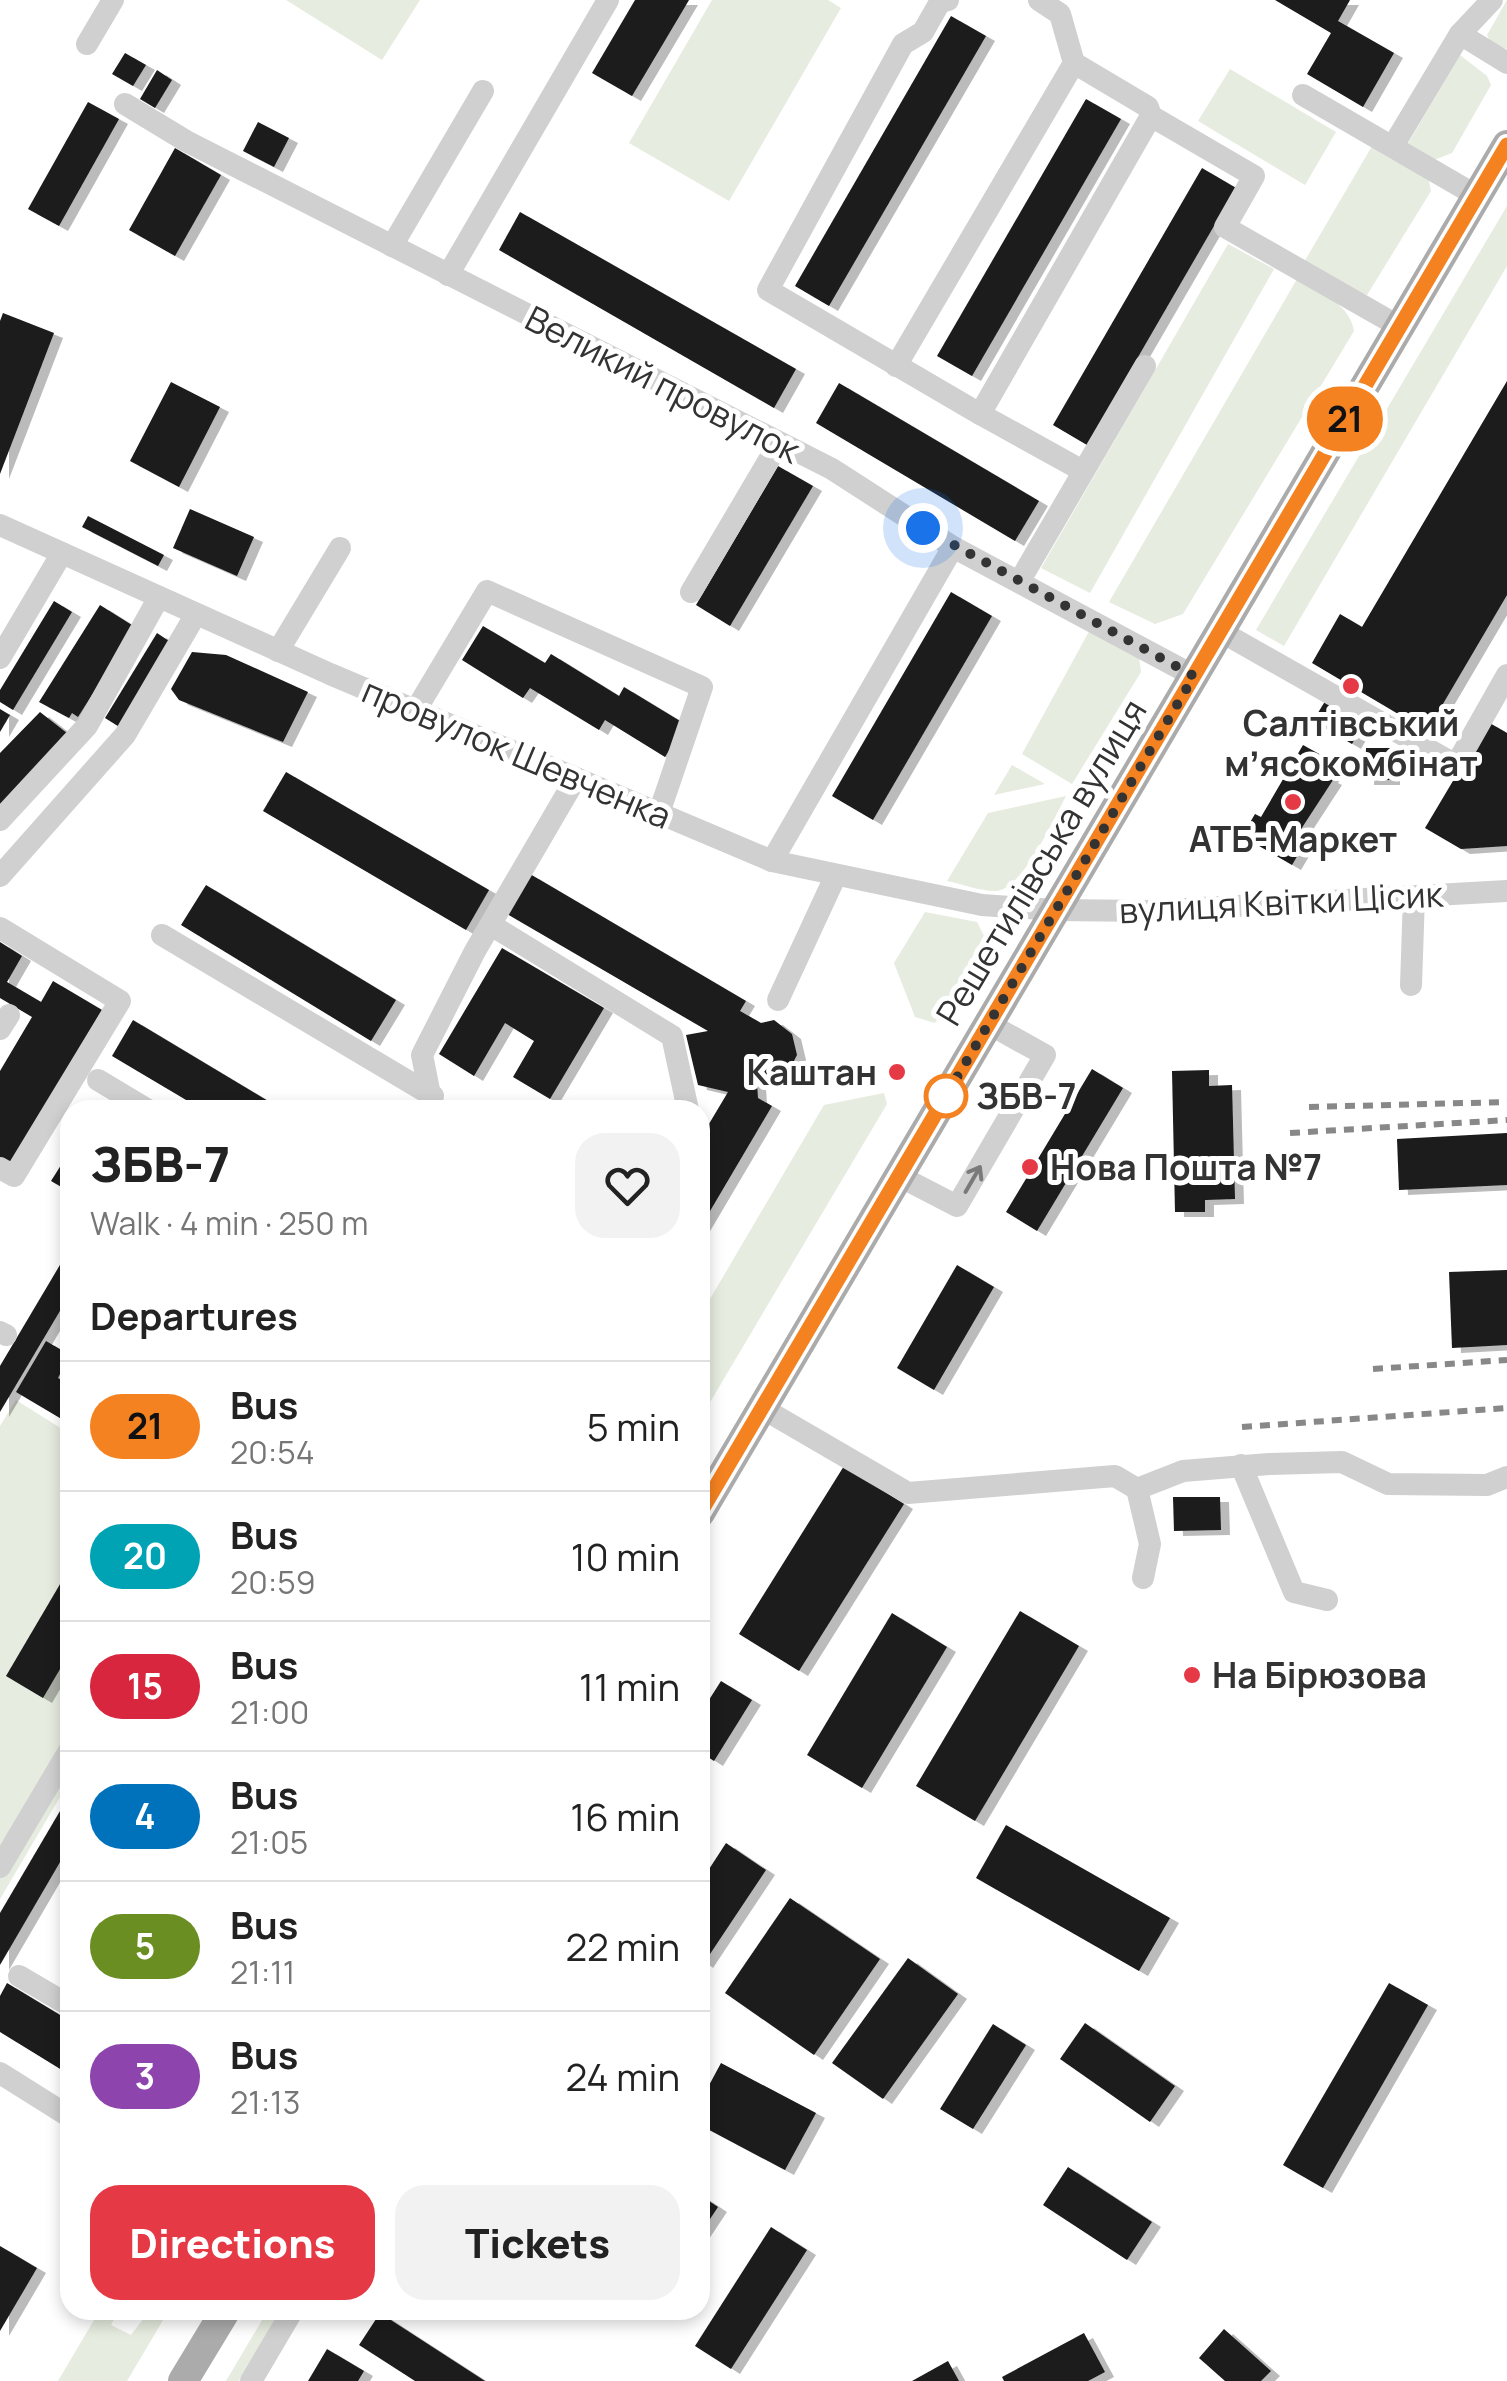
<!DOCTYPE html>
<html lang="en">
<head>
<meta charset="utf-8">
<style>
  :root { --surface:#fff; --page:#f2f2f2; --text:#222; --muted:#767676; --line:#e0e0e0; --accent:#e63946 }
  body { margin:0; font-family:Manrope,sans-serif; background:var(--page); color:var(--text); height:100vh; display:flex; flex-direction:column; font-size:38px; white-space:nowrap }
  * { box-sizing:border-box; margin:0 }
  p { font-size:32px; color:var(--muted) }
  .icon { flex:none; width:55px; height:55px; fill:none; stroke:currentColor; stroke-width:2; stroke-linecap:round; stroke-linejoin:round }
  .map { position:relative; flex:1; overflow:hidden }
  .side { position:absolute; left:60px; top:1100px; width:650px; height:1220px; display:flex; flex-direction:column; background:var(--surface); border-radius:30px; box-shadow:0 5px 15px #0003 }
  .side>* { flex:none }
  .badge { padding:0 20px; border-radius:32px; font-size:35px; line-height:65px }
  .you { position:absolute; width:50px; height:50px; margin:-25px; border:8px solid #fff; border-radius:50%; background:#1a73e8; box-shadow:0 0 0 15px #1a73e833 }
  .map>.badge { position:absolute; translate:-50% -50%; box-shadow:0 0 0 5px #fff }
  h2 { padding:0 30px; font-size:38px; line-height:90px }
  .round { display:grid; place-items:center; flex:none; width:105px; height:105px; border-radius:30px; background:var(--page) }
  .summary { display:flex; align-items:center; justify-content:space-between; height:170px; padding:0 30px }
  h1 { font-size:48px; font-weight:800; line-height:75px }
  .action { display:flex; gap:20px; margin-top:auto; padding:20px 30px }
  .action a { flex:1; height:115px; border-radius:30px; background:var(--accent); color:#fff; font-size:40px; font-weight:800; line-height:115px; text-align:center }
  .action a+a { background:var(--page); color:var(--text) }
  ul { padding:0; list-style:none }
  li { display:flex; align-items:center; gap:30px; height:130px; padding:0 30px; border-top:2px solid var(--line) }
  li div { flex:1 }
  li b { display:block; font-size:38px }
  li em { font-style:normal }
  li .badge { min-width:110px; font-weight:700; text-align:center }
  .map>svg:first-child { display:block }
  .green { fill:#e6ecdf }
  .building { fill:#1a1a1a; filter:url(#shadow) }
  .lines { fill:none; stroke-linecap:round; stroke-linejoin:round }
  .minor { stroke:#d0d0d0; stroke-width:22 }
  .major { stroke:#ababab; stroke-width:30 }
  .rail { stroke:#888; stroke-width:6; stroke-dasharray:10 8; stroke-linecap:butt }
  .oneway { stroke:#7a7a7a }
  .line-casing { stroke:#fff; stroke-width:22 }
  .line { stroke:#f58220; stroke-width:15 }
  .walk { stroke:#333; stroke-width:10; stroke-dasharray:0 18 }
  .poi-dot { fill:#e63946; stroke:#fff; stroke-width:4 }
  .stop-dot { fill:#fff; stroke:#f58220; stroke-width:5 }
  .labels { text-anchor:middle; dominant-baseline:central; stroke-width:10; stroke-linejoin:round; paint-order:stroke }
  .street-label { font-size:35px; fill:#333; stroke:#fff }
  .poi-label { font-size:35px; font-weight:bold; fill:#333; stroke:#fff }
  .stop-label { font-size:35px; font-weight:bold; fill:#333; stroke:#fff; text-anchor:start }
</style>
</head>
<body>
<div class="map">
<svg width="1507" height="2381" viewBox="0 0 1507 2381">
  <defs>
    <filter id="shadow"><feDropShadow dx="9" dy="5" stdDeviation="0" flood-color="#0004"/></filter>
  </defs>
  <rect width="100%" height="100%" fill="#fff"/>
  <g class="green">
    <polygon points="286,0 420,0 382,60"/>
    <polygon points="712,0 828,0 841,8 729,201 629,143"/>
    <polygon points="1507,0 1507,49 1491,44 1487,35"/>
    <polygon points="1460,55 1487,76 1491,85 1452,153 1434,160 1406,147"/>
    <polygon points="1230,69 1336,132 1305,185 1198,121"/>
    <polygon points="1375,141 1429,181 1431,191 1367,295 1300,269"/>
    <polygon points="1507,206 1507,266 1284,646 1256,630"/>
    <polygon points="1228,244 1274,269 1090,593 1041,568"/>
    <path d="M1297 279C1319 292 1350 304 1354 331L1183 614 1155 624 1109 602Z"/>
    <polygon points="1092,626 1139,657 1141,672 1072,784 1022,754"/>
    <polygon points="1012,765 1045,784 994,795"/>
    <path d="M1066 796C1054 818 1022 891 995 891 980 891 962 884 947 881L988 813Z"/>
    <polygon points="925,912 977,922 984,936 935,1023 915,1017 894,963"/>
    <polygon points="884,1093 887,1104 700,1419 700,1316 824,1105"/>
    <polygon points="16,1400 70,1434 70,1780 0,1899 0,1426"/>
    <polygon points="100,2310 119,2310 111,2325 131,2335 150,2310 169,2310 127,2381 58,2381"/>
    <polygon points="268,2310 281,2310 239,2381 226,2381"/>
  </g>
  <g class="building">
    <polygon points="635,0 689,0 632,96 592,73"/>
    <polygon points="1275,0 1350,0 1338,21 1394,53 1363,107 1307,74 1331,33"/>
    <polygon points="951,16 986,36 829,306 795,286"/>
    <polygon points="125,53 146,65 133,86 112,74"/>
    <polygon points="157,70 172,80 155,108 140,99"/>
    <polygon points="1086,99 1121,119 972,376 937,356"/>
    <polygon points="88,102 119,119 59,226 28,209"/>
    <polygon points="258,122 289,138 274,167 243,151"/>
    <polygon points="175,148 221,175 175,256 129,230"/>
    <polygon points="1202,168 1236,188 1087,445 1053,425"/>
    <polygon points="520,212 796,369 774,408 499,250"/>
    <polygon points="3,313 54,333 0,474 0,321"/>
    <polygon points="1507,381 1507,595 1427,731 1312,663 1340,614 1362,627"/>
    <polygon points="171,382 220,407 179,487 130,461"/>
    <polygon points="839,383 1039,501 1015,541 816,423"/>
    <polygon points="778,466 813,486 730,626 696,605"/>
    <polygon points="190,509 254,537 237,576 173,548"/>
    <polygon points="88,516 164,555 158,566 82,527"/>
    <polygon points="951,592 992,616 873,820 832,796"/>
    <polygon points="54,601 72,612 13,710 0,702 0,690"/>
    <polygon points="100,605 135,627 78,717 72,713 69,718 39,702"/>
    <polygon points="483,626 545,663 551,654 619,696 624,687 685,724 665,757 605,720 599,730 530,688 523,698 462,660"/>
    <polygon points="157,633 172,643 121,728 105,718"/>
    <polygon points="192,652 226,655 308,692 283,742 179,700 171,689"/>
    <polygon points="1327,698 1365,721 1352,744 1313,721"/>
    <polygon points="0,709 10,715 0,732"/>
    <polygon points="40,712 72,737 0,810 0,753"/>
    <polygon points="1488,722 1507,733 1507,846 1461,849 1425,828"/>
    <polygon points="1303,745 1337,764 1329,778 1333,780 1292,843 1302,848 1292,865 1242,836 1255,814 1261,817"/>
    <polygon points="1366,748 1391,748 1391,780 1365,780"/>
    <polygon points="286,772 489,890 466,930 263,811"/>
    <polygon points="530,874 746,1001 740,1011 761,1023 774,1020 792,1034 797,1055 786,1076 757,1084 758,1098 772,1106 700,1228 700,1139 728,1092 698,1085 686,1035 708,1031 507,914"/>
    <polygon points="206,885 396,1000 371,1041 181,925"/>
    <polygon points="0,942 22,956 7,982 41,1002 53,981 102,1010 9,1166 0,1161 0,1071 32,1017 0,998"/>
    <polygon points="502,948 604,1008 550,1099 513,1077 534,1041 505,1023 474,1076 439,1054"/>
    <polygon points="133,1020 283,1110 203,1110 112,1056"/>
    <polygon points="1092,1069 1123,1088 1037,1231 1006,1212"/>
    <polygon points="1209,1070 1209,1086 1232,1085 1235,1199 1205,1200 1205,1212 1175,1212 1172,1071"/>
    <polygon points="1507,1133 1507,1185 1399,1190 1397,1139"/>
    <polygon points="63,1162 70,1166 70,1192 51,1181"/>
    <polygon points="70,1248 70,1294 0,1412 0,1366"/>
    <polygon points="957,1265 994,1287 934,1390 897,1368"/>
    <polygon points="1507,1270 1507,1345 1452,1348 1449,1272"/>
    <polygon points="46,1341 70,1355 58,1378 70,1385 70,1424 16,1392"/>
    <polygon points="844,1466 904,1504 799,1671 739,1634"/>
    <polygon points="1173,1497 1220,1497 1221,1530 1174,1531"/>
    <polygon points="66,1574 70,1577 70,1652 43,1698 6,1676"/>
    <polygon points="1020,1611 1079,1646 975,1821 916,1786"/>
    <polygon points="892,1613 947,1647 862,1788 807,1755"/>
    <polygon points="721,1681 752,1700 714,1761 700,1752 700,1714"/>
    <polygon points="70,1794 70,1845 0,1965 0,1913"/>
    <polygon points="1006,1825 1170,1918 1139,1971 976,1878"/>
    <polygon points="726,1843 766,1870 704,1963 700,1960 700,1883"/>
    <polygon points="790,1898 880,1959 814,2055 725,1993"/>
    <polygon points="908,1958 958,1994 883,2099 832,2063"/>
    <polygon points="7,1983 70,2021 70,2075 0,2032 0,1996"/>
    <polygon points="1389,1983 1428,2005 1323,2188 1283,2165"/>
    <polygon points="1085,2023 1175,2086 1150,2122 1060,2059"/>
    <polygon points="993,2024 1026,2045 973,2129 940,2109"/>
    <polygon points="721,2063 816,2113 785,2170 700,2125 700,2102"/>
    <polygon points="1068,2167 1152,2222 1127,2260 1043,2205"/>
    <polygon points="700,2195 718,2207 700,2234"/>
    <polygon points="771,2227 807,2250 731,2369 695,2346"/>
    <polygon points="0,2246 37,2268 0,2331"/>
    <polygon points="380,2313 485,2381 415,2381 359,2345"/>
    <polygon points="1224,2329 1271,2371 1261,2381 1225,2381 1199,2358"/>
    <polygon points="1084,2333 1105,2372 1088,2381 1004,2381 1002,2377"/>
    <polygon points="327,2349 364,2371 358,2381 308,2381"/>
    <polygon points="948,2361 959,2381 912,2381"/>
  </g>
  <g class="lines">
    <g class="minor">
      <polyline points="948,0 940,2 923,32 903,44 768,290 980,414 1151,116 1254,176 1225,227 1400,327"/>
      <polyline points="1460,34 1492,0"/>
      <polyline points="87,44 113,0"/>
      <polyline points="1074,63 1148,107 1151,116"/>
      <polyline points="1303,95 1477,196"/>
      <polyline points="125,104 186,141 832,469 953,547 1194,676"/>
      <polyline points="1393,146 1460,34 1507,63"/>
      <polyline points="392,246 483,91"/>
      <polyline points="448,275 608,0"/>
      <polyline points="896,366 1074,63 1060,14 1039,0"/>
      <polyline points="980,414 1083,471"/>
      <polyline points="0,525 330,674 772,861 982,905 1056,910 1148,911 1507,891"/>
      <polyline points="1019,582 1145,366"/>
      <polyline points="691,592 779,443"/>
      <polyline points="1220,631 1456,765 1507,675"/>
      <polyline points="278,651 340,548"/>
      <polyline points="0,658 62,553"/>
      <polyline points="417,708 487,591 702,687 659,813"/>
      <polyline points="0,820 87,726 159,597"/>
      <polyline points="772,861 953,547"/>
      <polyline points="0,876 125,735 196,614"/>
      <polyline points="491,925 672,1036 688,1110"/>
      <polyline points="0,928 120,1001 14,1176 0,1168"/>
      <polyline points="162,935 433,1096"/>
      <polyline points="1411,985 1414,896"/>
      <polyline points="778,1000 835,877"/>
      <polyline points="0,1029 9,1015"/>
      <polyline points="98,1080 148,1110"/>
      <polyline points="433,1110 422,1055 475,951 576,778"/>
      <polyline points="899,1176 957,1206 1045,1055 989,1024"/>
      <polyline points="0,1332 6,1335"/>
      <polyline points="762,1408 908,1493 1115,1476 1137,1489 1150,1544 1143,1578"/>
      <polyline points="1241,1465 1294,1592 1327,1600"/>
      <polyline points="1137,1489 1183,1471 1269,1464 1342,1462 1388,1484 1487,1485 1507,1477"/>
      <polyline points="0,1867 70,1749"/>
      <polyline points="19,1976 70,2006"/>
      <polyline points="0,2073 70,2117"/>
      <polyline points="251,2381 293,2310"/>
    </g>
    <g class="major">
      <polyline points="700,1513 1507,145"/>
      <polyline points="183,2381 226,2310"/>
    </g>
    <g class="rail">
      <polyline points="1309,1107 1507,1102"/>
      <polyline points="1290,1133 1507,1120"/>
      <polyline points="1373,1369 1507,1360"/>
      <polyline points="1242,1427 1507,1408"/>
    </g>
  </g>
  <defs><path id="oneway-shaft" d="M-6 0H5M1.5-3L5.5 0L1.5 3" fill="none" stroke-width="1.6" stroke-linecap="round" stroke-linejoin="round" transform="scale(2.5)"/></defs>
  <use class="oneway" href="#oneway-shaft" transform="translate(973 1179) rotate(-60)"/>
  <g class="lines">
    <g class="line-casing">
      <polyline id="line" points="700,1513 1507,145"/>
    </g>
    <use href="#line" class="line"/>
    <polyline class="walk" points="923,528 1194,676 946,1096"/>
  </g>
  <g class="poi-dot">
    <circle cx="1351" cy="686" r="10"/>
    <circle cx="1293" cy="802" r="10"/>
    <circle cx="897" cy="1072" r="10"/>
    <circle cx="1030" cy="1167" r="10"/>
    <circle cx="1192" cy="1675" r="10"/>
  </g>
  <circle class="stop-dot" cx="946" cy="1096" r="20"/>
  <g class="labels">
    <g class="street-label">
      <text transform="translate(663 384) rotate(27)">Великий провулок</text>
      <text transform="translate(517 753) rotate(23)">провулок Шевченка</text>
      <text transform="translate(1041 862) rotate(-59)">Решетилівська вулиця</text>
      <text transform="translate(1281 902) rotate(-3)">вулиця Квітки Цісик</text>
    </g>
    <g class="poi-label">
      <text x="1351" y="723">Салтівський<tspan x="1351" dy="40">мʼясокомбінат</tspan></text>
      <text x="1293" y="839">АТБ-Маркет</text>
      <text x="877" y="1072" text-anchor="end">Каштан</text>
      <text x="1050" y="1167" text-anchor="start">Нова Пошта №7</text>
      <text x="1212" y="1675" text-anchor="start">На Бірюзова</text>
    </g>
    <g class="stop-label">
      <text x="976" y="1096">ЗБВ-7</text>
    </g>
  </g>
</svg>
<div class="you" style="left:923px;top:528px"></div>
<b class="badge" style="left:1345px;top:419px;background:#f58220;color:#111">21</b>
<section class="side">
<div class="summary"><div><h1>ЗБВ-7</h1><p>Walk · 4 min · 250 m</p></div><a class="round"><svg class="icon" aria-label="heart" viewBox="0 0 24 24"><path d="M12 20l-8-8c-3-5 5-10 8-4 3-6 11-1 8 4z"/></svg></a></div>
<h2>Departures</h2>
<ul>
<li><span class="badge" style="background:#f58220;color:#111">21</span><div><b>Bus</b><p>20:54</p></div><em>5 min</em></li>
<li><span class="badge" style="background:#00a3b4;color:#fff">20</span><div><b>Bus</b><p>20:59</p></div><em>10 min</em></li>
<li><span class="badge" style="background:#d7263d;color:#fff">15</span><div><b>Bus</b><p>21:00</p></div><em>11 min</em></li>
<li><span class="badge" style="background:#0072bc;color:#fff">4</span><div><b>Bus</b><p>21:05</p></div><em>16 min</em></li>
<li><span class="badge" style="background:#6b8e23;color:#fff">5</span><div><b>Bus</b><p>21:11</p></div><em>22 min</em></li>
<li><span class="badge" style="background:#8e44ad;color:#fff">3</span><div><b>Bus</b><p>21:13</p></div><em>24 min</em></li>
</ul>
<div class="action"><a>Directions</a><a>Tickets</a></div>
</section>
</div>
</body>
</html>
